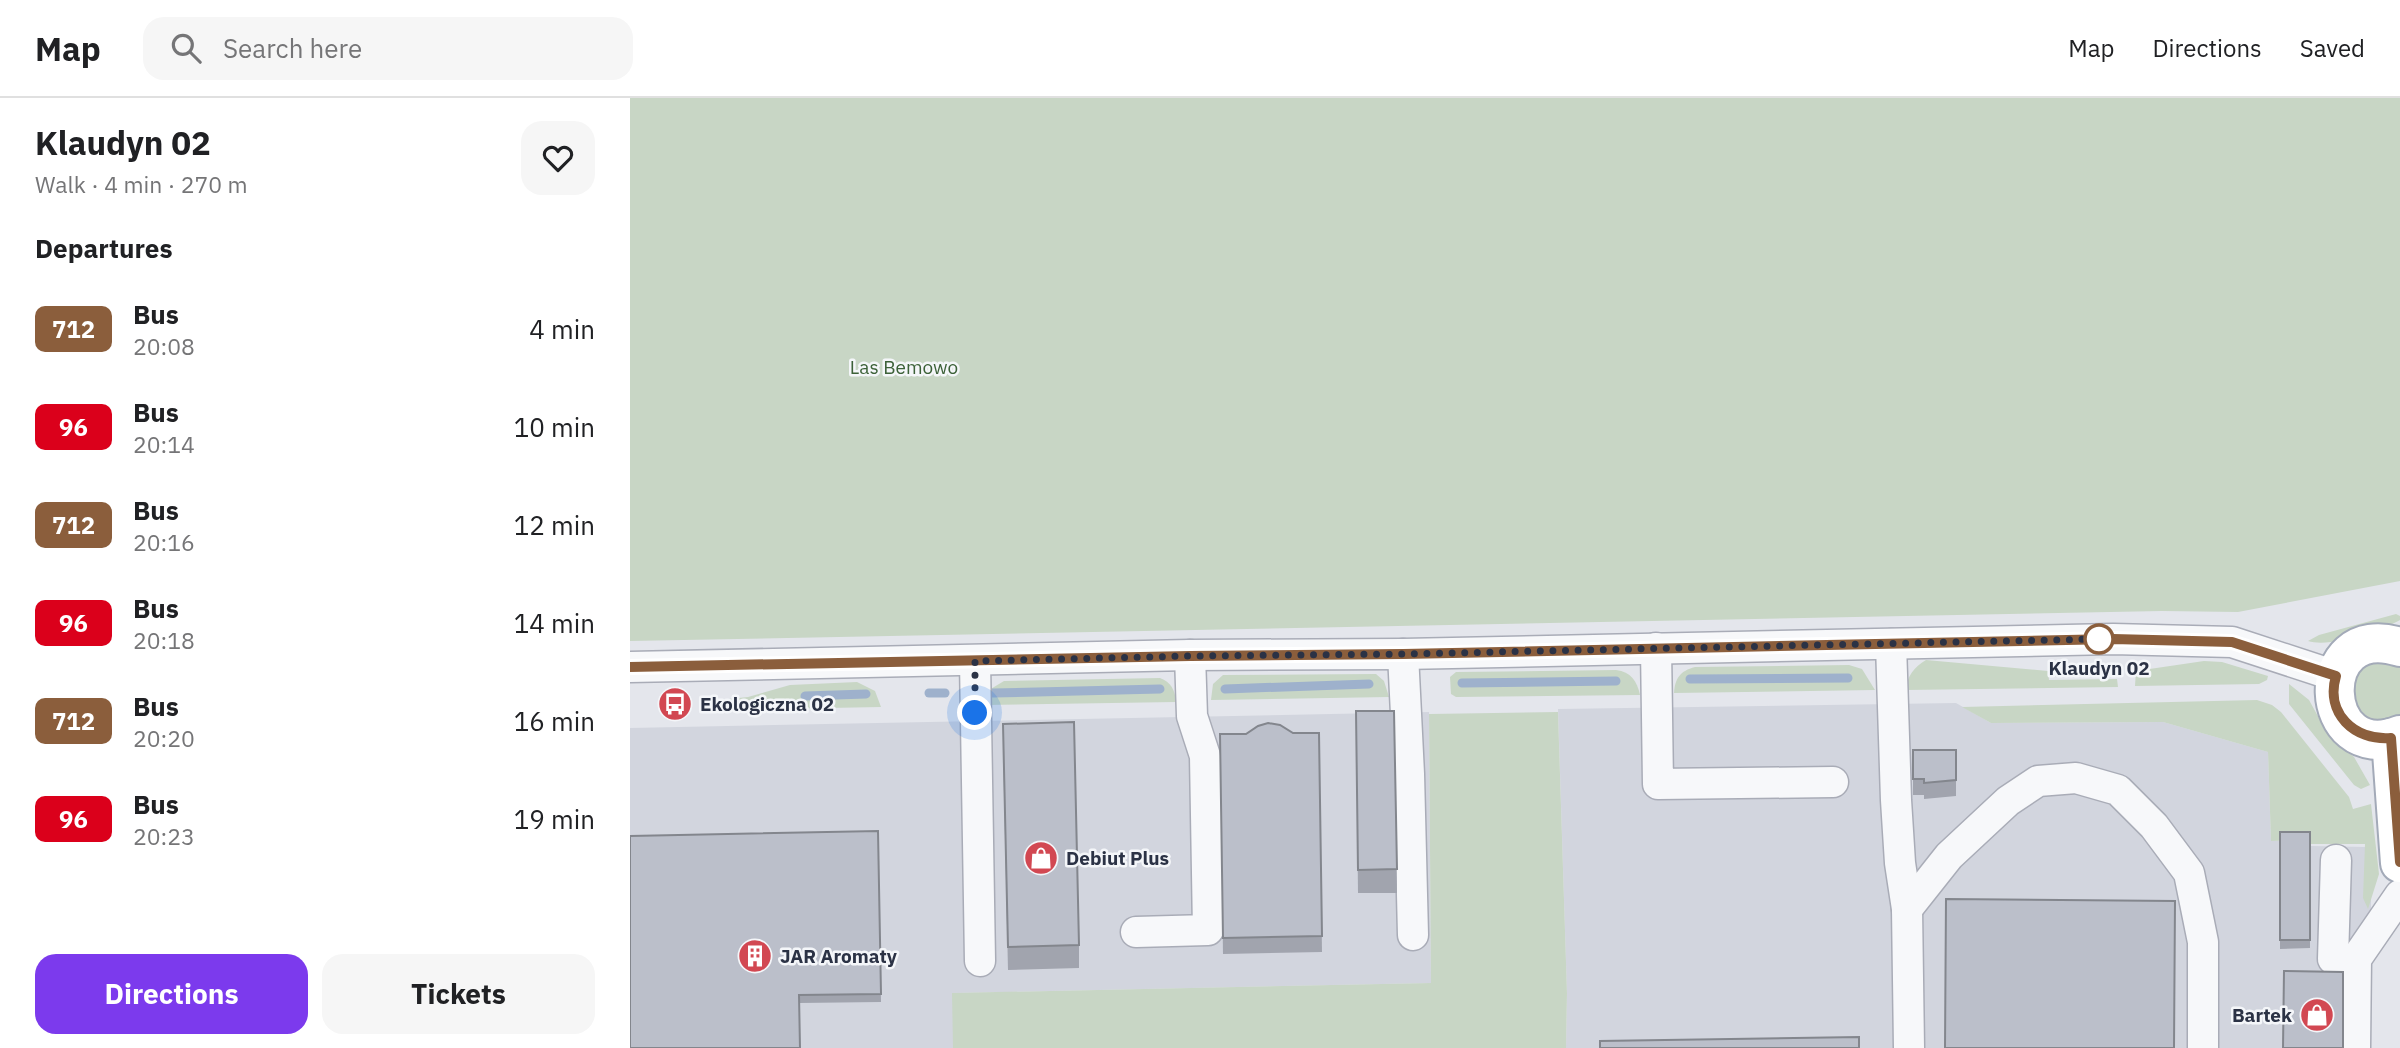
<!DOCTYPE html>
<html lang="en">
<head>
<meta charset="utf-8">
<style>
  :root { --surface:#fff; --page:#f6f6f6; --text:#202124; --muted:#757577; --line:#e0e0e0; --accent:#7c3aed }
  body { margin:0; font-family:"IBM Plex Sans",sans-serif; background:var(--page); color:var(--text); height:100vh; display:flex; flex-direction:column; font-size:26px; white-space:nowrap }
  * { box-sizing:border-box; margin:0 }
  p { font-size:23px; color:var(--muted) }
  .icon { flex:none; width:38px; height:38px; fill:none; stroke:currentColor; stroke-width:2; stroke-linecap:round; stroke-linejoin:round }
  .map { position:relative; flex:1; overflow:hidden }
  .panel { display:flex; flex-direction:column; background:var(--surface); width:630px }
  .panel>* { flex:none }
  .badge { padding:0 14px; border-radius:10px; font-size:24px; line-height:46px }
  .you { position:absolute; width:35px; height:35px; margin:-18px; border:5px solid #fff; border-radius:50%; background:#1a73e8; box-shadow:0 0 0 10px #1a73e833 }
  .map>.badge { position:absolute; translate:-50% -50%; box-shadow:0 0 0 4px #fff }
  h2 { padding:0 35px; font-size:26px; line-height:63px }
  .round { display:grid; place-items:center; flex:none; width:74px; height:74px; border-radius:21px; background:var(--page) }
  .overview { display:flex; align-items:center; justify-content:space-between; height:119px; padding:0 35px }
  h1 { font-size:33px; font-weight:700; line-height:52px }
  .button { display:flex; gap:14px; margin-top:auto; padding:14px 35px }
  .button a { flex:1; height:80px; border-radius:21px; background:var(--accent); color:#fff; font-size:28px; font-weight:700; line-height:80px; text-align:center }
  .button a+a { background:var(--page); color:var(--text) }
  ul { padding:0; list-style:none }
  li { display:flex; align-items:center; gap:21px; height:98px; padding:0 35px }
  li div { flex:1 }
  li b { display:block; font-size:26px }
  li em { font-style:normal }
  li .badge { min-width:77px; font-weight:700; text-align:center }
  header { display:flex; align-items:center; gap:42px; box-sizing:border-box; height:98px; padding:0 35px; background:var(--surface); border-bottom:2px solid var(--line) }
  header strong { font-size:33px }
  nav { display:flex; gap:38px; margin-inline-start:auto; font-size:24px }
  .search { width:490px; height:63px; background:var(--page); display:flex; align-items:center; gap:18px; box-sizing:border-box; padding:0 24px; border-radius:21px; color:var(--muted); font-size:26px }
  main { display:flex; flex:1; min-height:0 }
  .map>svg:first-child { display:block }
  .built { fill:#d2d5de }
  .green { fill:#c8d6c5 }
  .lines { fill:none; stroke-linecap:round; stroke-linejoin:round }
  .stream { stroke:#9eb1cc; stroke-width:9 }
  .minor-casing { stroke:#a9acb7; stroke-width:33 }
  .major-casing { stroke:#a3aab8; stroke-width:42 }
  .minor { stroke:#f7f8fa; stroke-width:30 }
  .major { stroke:#fff; stroke-width:38 }
  .wall { fill:#a1a4ae }
  .building { fill:#bbbfca; stroke:#83868d; stroke-width:2 }
  .line-casing { stroke:#fff; stroke-width:16 }
  .line { stroke:#8b5e3c; stroke-width:10 }
  .walk { stroke:#2b3245; stroke-width:7; stroke-dasharray:0 12.6 }
  .stop-dot { fill:#fff; stroke:#8b5e3c; stroke-width:3.5 }
  .labels { text-anchor:middle; dominant-baseline:central; stroke-width:5; stroke-linejoin:round; paint-order:stroke }
  .park-label { font-size:19px; fill:#3c6138; stroke:#f4f6f9 }
  .stop-label { font-size:19px; font-weight:bold; fill:#2b3245; stroke:#f4f6f9 }
  .poi-label { font-size:19px; font-weight:bold; fill:#2b3245; stroke:#f4f6f9; text-anchor:start }
</style>
</head>
<body>
<header>
<strong>Map</strong>
<div class="search"><svg class="icon" aria-label="search" viewBox="0 0 24 24"><circle cx="10" cy="10" r="6"/><path d="M15 15l6 6"/></svg>Search here</div>
<nav><a>Map</a><a>Directions</a><a>Saved</a></nav>
</header>
<main>
<section class="panel">
<div class="overview"><div><h1>Klaudyn 02</h1><p>Walk · 4 min · 270 m</p></div><a class="round"><svg class="icon" aria-label="heart" viewBox="0 0 24 24"><path d="M12 20l-8-8c-3-5 5-10 8-4 3-6 11-1 8 4z"/></svg></a></div>
<h2>Departures</h2>
<ul>
<li><span class="badge" style="background:#8b5e3c;color:#fff">712</span><div><b>Bus</b><p>20:08</p></div><em>4 min</em></li>
<li><span class="badge" style="background:#db001b;color:#fff">96</span><div><b>Bus</b><p>20:14</p></div><em>10 min</em></li>
<li><span class="badge" style="background:#8b5e3c;color:#fff">712</span><div><b>Bus</b><p>20:16</p></div><em>12 min</em></li>
<li><span class="badge" style="background:#db001b;color:#fff">96</span><div><b>Bus</b><p>20:18</p></div><em>14 min</em></li>
<li><span class="badge" style="background:#8b5e3c;color:#fff">712</span><div><b>Bus</b><p>20:20</p></div><em>16 min</em></li>
<li><span class="badge" style="background:#db001b;color:#fff">96</span><div><b>Bus</b><p>20:23</p></div><em>19 min</em></li>
</ul>
<div class="button"><a>Directions</a><a>Tickets</a></div>
</section>
<div class="map">
<svg width="1770" height="950" viewBox="0 0 1770 950">
  <rect width="100%" height="100%" fill="#e4e6ec"/>
  <g class="built">
    <polygon points="1326,605 1361,625 1533,624 1638,654 1641,743 1681,742 1681,748 1737,749 1741,801 1741,950 936,950 937,895 928,611"/>
    <polygon points="799,614 801,885 323,895 323,950 0,950 0,630"/>
  </g>
  <g class="green">
    <polygon points="0,0 1770,0 1770,483 1608,514 1532,513 0,543"/>
    <path d="M1766 516 1770 518V522C1751 533 1700 550 1678 543L1689 537Z"/>
    <path d="M1296 562 1418 573 1419 582 1487 581 1488 589 1276 592C1277 578 1284 569 1296 562Z"/>
    <polygon points="1574,563 1592,564 1638,578 1637,582 1629,586 1505,588 1506,573"/>
    <path d="M1762 565 1770 569V618C1755 627 1744 623 1729 617L1719 588 1735 566Z"/>
    <path d="M1219 567 1232 571 1245 592 1044 595C1045 580 1050 573 1065 569Z"/>
    <path d="M986 572C1001 574 1007 583 1010 597L826 599 821 596 820 579 826 574Z"/>
    <polygon points="746,576 754,583 759,599 581,602 583,586 593,577"/>
    <path d="M530 580C541 584 545 592 546 604L354 607 359 592 374 583Z"/>
    <polygon points="227,584 245,593 251,609 89,612 89,602 118,599 160,587"/>
    <polygon points="1659,586 1679,602 1699,638 1724,659 1740,687 1731,691 1724,687 1659,606"/>
    <polygon points="1627,602 1642,607 1651,614 1719,699 1723,711 1741,706 1749,776 1738,811 1733,800 1735,746 1681,746 1680,742 1641,743 1638,654 1533,624 1361,625 1332,609"/>
    <polygon points="928,614 937,895 936,950 323,950 322,895 801,885 799,616"/>
  </g>
  <g class="lines">
    <g class="stream">
      <polyline points="1060,581 1218,580"/>
      <polyline points="832,585 986,583"/>
      <polyline points="595,591 739,586"/>
      <polyline points="299,595 315,595"/>
      <polyline points="363,595 530,591"/>
      <polyline points="175,598 236,596"/>
    </g>
    <g class="minor-casing">
      <g id="minor">
        <polyline points="1261,546 1266,702 1270,765 1277,811 1279,950"/>
        <polyline points="1026,550 1028,686 1203,684"/>
        <polyline points="773,556 779,676 783,837"/>
        <polyline points="345,563 350,863"/>
        <polyline points="0,569 560,557 773,556 1483,541 1602,544 1706,578"/>
        <polyline points="1706,762 1703,861 1726,861"/>
        <polyline points="1277,811 1319,758 1378,703 1408,683 1446,680 1488,692 1524,728 1559,775 1573,844 1573,950"/>
        <polyline points="506,834 578,832 575,658 562,618 560,557"/>
        <polyline points="1725,950 1726,861 1770,797"/>
      </g>
    </g>
    <g class="major-casing">
      <g id="major">
        <path d="M1770 549C1679 520 1687 670 1770 637"/>
        <polyline points="1761,640 1770,765"/>
      </g>
    </g>
    <use href="#minor" class="minor"/>
    <use href="#major" class="major"/>
  </g>
  <g class="wall">
    <polygon points="726,613 764,613 767,795 728,795"/>
    <polygon points="689,635 692,854 593,856 590,636"/>
    <polygon points="373,649 449,847 449,870 378,872"/>
    <polygon points="1283,652 1326,652 1326,698 1294,701 1294,697 1283,697"/>
    <polygon points="248,733 251,904 169,905 0,950"/>
    <polygon points="1650,734 1680,734 1680,850 1650,851"/>
  </g>
  <g class="building">
    <polygon points="726,613 764,613 767,771 728,772"/>
    <polygon points="444,624 449,847 378,849 373,626"/>
    <polygon points="638,625 650,627 663,635 689,635 692,838 593,840 590,636 616,636 628,628"/>
    <polygon points="1283,652 1326,652 1326,682 1294,685 1294,681 1283,681"/>
    <polygon points="248,733 251,896 169,897 170,950 0,950 0,738"/>
    <rect x="1650" y="734" width="30" height="108"/>
    <polygon points="1316,801 1545,803 1544,950 1315,950"/>
    <polygon points="1654,873 1713,874 1713,950 1653,950"/>
    <polygon points="1229,939 1229,950 970,950 970,943"/>
  </g>
  <g class="lines">
    <g class="line-casing">
      <path id="line" d="M0 569 560 558 773 556 1483 541 1602 544 1706 578C1695 615 1724 643 1761 640L1770 764"/>
    </g>
    <use href="#line" class="line"/>
    <polyline class="walk" points="345,615 345,563 560,558 773,556 1469,541"/>
  </g>
  <defs>
    <g id="bus-disc" transform="scale(1.75)"><circle r="9.5" fill="#d24852" stroke="#f4f6f9"/><path d="M-5-6H5V4H4V6H2V4H-2V6H-4V4H-5ZM-3.5-4V0h7V-4ZM-3.5 1.2v1.5H-2V1.2ZM2 1.2v1.5H3.5V1.2Z" fill="#fff"/></g>
    <g id="shop-disc" transform="scale(1.75)"><circle r="9.5" fill="#d24852" stroke="#f4f6f9"/><path d="M-5-2.5h2.3a2.7 3.5 0 0 1 5.4 0H5L5.5 6h-11ZM-1.5-2.5h3a1.5 2.3 0 0 0-3 0Z" fill="#fff"/></g>
    <g id="building-disc" transform="scale(1.75)"><circle r="9.5" fill="#d24852" stroke="#f4f6f9"/><path d="M-4-6H4V6H1V3H-1V6H-4ZM-2.5-4.3h1.7v1.8h-1.7ZM.8-4.3h1.7v1.8H.8ZM-2.5-1h1.7V.8h-1.7ZM.8-1h1.7V.8H.8Z" fill="#fff"/></g>
  </defs>
  <g fill-rule="evenodd">
    <use href="#bus-disc" x="45" y="606"/>
    <use href="#shop-disc" x="411" y="760"/>
    <use href="#building-disc" x="125" y="858"/>
    <use href="#shop-disc" x="1687" y="917"/>
  </g>
  <circle class="stop-dot" cx="1469" cy="541" r="14"/>
  <g class="labels">
    <g class="park-label">
      <text x="274" y="269">Las Bemowo</text>
    </g>
    <g class="stop-label">
      <text x="1469" y="570">Klaudyn 02</text>
    </g>
    <g class="poi-label">
      <text x="70" y="606">Ekologiczna 02</text>
      <text x="436" y="760">Debiut Plus</text>
      <text x="150" y="858">JAR Aromaty</text>
      <text x="1662" y="917" text-anchor="end">Bartek</text>
    </g>
  </g>
</svg>
<div class="you" style="left:345px;top:615px"></div>
</div>
</main>
</body>
</html>
